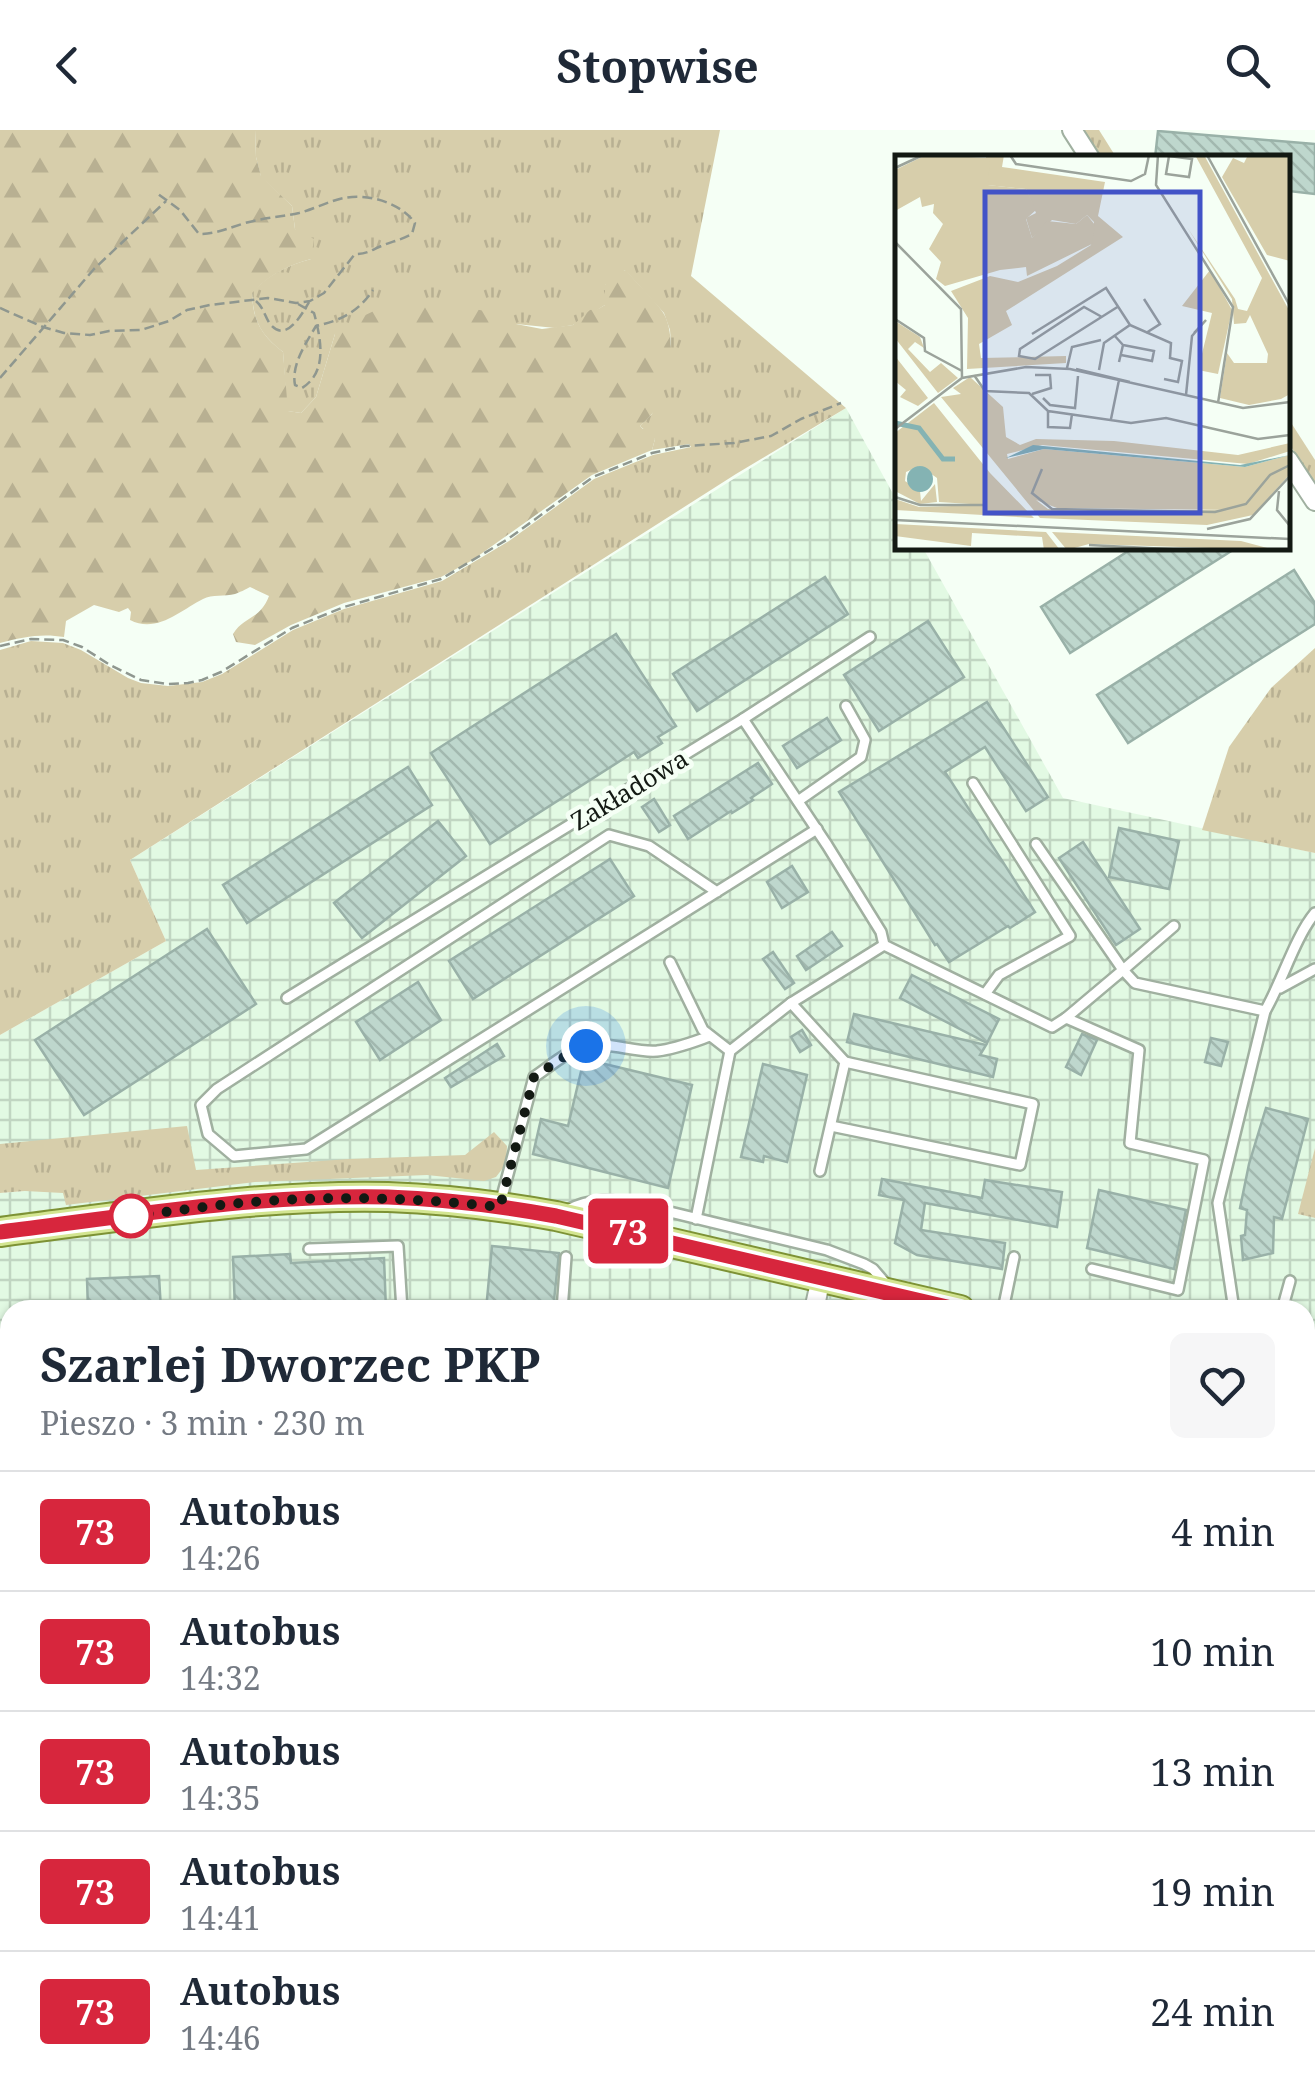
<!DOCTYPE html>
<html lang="pl">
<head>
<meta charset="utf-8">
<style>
  :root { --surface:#fff; --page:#f6f6f7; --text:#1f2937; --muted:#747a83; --line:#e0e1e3 }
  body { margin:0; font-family:"Noto Serif",serif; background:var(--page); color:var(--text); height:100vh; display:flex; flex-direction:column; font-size:38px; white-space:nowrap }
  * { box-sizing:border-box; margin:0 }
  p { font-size:32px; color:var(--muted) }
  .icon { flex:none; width:55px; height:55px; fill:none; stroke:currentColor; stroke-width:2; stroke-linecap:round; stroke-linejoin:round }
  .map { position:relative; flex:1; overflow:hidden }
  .side { position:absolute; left:0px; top:1170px; width:1315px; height:792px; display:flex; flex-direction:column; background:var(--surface); border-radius:30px 30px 0 0; box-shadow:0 2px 8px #0004 }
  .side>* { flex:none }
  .badge { padding:0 20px; border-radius:8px; font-size:35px; line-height:65px }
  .you { position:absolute; width:50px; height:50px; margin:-25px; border:8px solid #fff; border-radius:50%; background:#1a73e8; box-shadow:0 0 0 15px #1a73e833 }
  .map>.badge { position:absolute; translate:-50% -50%; box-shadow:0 0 0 5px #fff }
  .round { display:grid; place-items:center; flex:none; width:105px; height:105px; border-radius:15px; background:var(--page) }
  .overview { display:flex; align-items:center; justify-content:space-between; height:170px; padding:0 40px }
  h1 { font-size:48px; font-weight:700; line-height:75px }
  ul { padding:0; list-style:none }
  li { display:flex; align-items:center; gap:30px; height:120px; padding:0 40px; border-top:2px solid var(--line) }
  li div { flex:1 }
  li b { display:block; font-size:38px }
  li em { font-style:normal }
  li .badge { min-width:110px; font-weight:700; text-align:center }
  header { display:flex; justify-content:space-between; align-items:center; height:130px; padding:0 40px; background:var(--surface); font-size:45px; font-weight:700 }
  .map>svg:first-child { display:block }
  .built { fill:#e2f9e3 }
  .industrial { fill:url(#industrial-grid) }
  .grass { fill:url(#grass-tufts) }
  .forest { fill:url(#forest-firs) }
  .building { fill:url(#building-back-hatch); stroke:#99b1a8; stroke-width:2.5 }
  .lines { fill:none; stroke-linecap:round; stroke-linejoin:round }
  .lane-casing { stroke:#a0b0a0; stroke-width:14 }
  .street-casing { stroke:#a0b0a0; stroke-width:22 }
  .primary-casing { stroke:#7d9235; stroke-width:32 }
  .path { stroke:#8f978f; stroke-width:2.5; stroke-dasharray:10 5; stroke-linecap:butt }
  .lane { stroke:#fff; stroke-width:9 }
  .street { stroke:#fff; stroke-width:18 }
  .primary { stroke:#d3e591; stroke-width:28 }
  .rail-casing { stroke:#666d66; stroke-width:9 }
  .rail { stroke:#f5fff5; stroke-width:5; stroke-dasharray:15; stroke-linecap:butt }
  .line-casing { stroke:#fff; stroke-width:22 }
  .line { stroke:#d7263d; stroke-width:15 }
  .walk { stroke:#131913; stroke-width:10; stroke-dasharray:0 18 }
  .stop-dot { fill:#fff; stroke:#d7263d; stroke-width:5 }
  .labels { text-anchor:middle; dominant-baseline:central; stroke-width:9; stroke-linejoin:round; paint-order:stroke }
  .street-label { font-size:25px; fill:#131913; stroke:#f5fff5 }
  .inset-river { fill:none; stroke:#84b3b3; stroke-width:5 }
  .inset-road { fill:none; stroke:#9ba39b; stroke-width:2.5 }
  .view { fill:#4253c7; fill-opacity:0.15; stroke:#4253c7; stroke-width:5 }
  .inset-edge { fill:none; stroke:#131913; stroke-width:5 }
</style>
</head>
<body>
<header><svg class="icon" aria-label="back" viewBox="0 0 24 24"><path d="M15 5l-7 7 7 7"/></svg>Stopwise<svg class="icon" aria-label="search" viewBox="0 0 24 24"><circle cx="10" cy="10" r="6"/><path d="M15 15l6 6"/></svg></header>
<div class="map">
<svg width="1315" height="1961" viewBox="0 0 1315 1961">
  <defs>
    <pattern id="industrial-grid" width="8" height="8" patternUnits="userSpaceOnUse" patternTransform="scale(2.5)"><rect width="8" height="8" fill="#e2f9e3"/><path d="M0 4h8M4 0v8" fill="none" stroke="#c1d5c2"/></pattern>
    <pattern id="grass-tufts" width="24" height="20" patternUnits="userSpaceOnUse" patternTransform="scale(2.5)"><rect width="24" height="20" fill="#d7ceab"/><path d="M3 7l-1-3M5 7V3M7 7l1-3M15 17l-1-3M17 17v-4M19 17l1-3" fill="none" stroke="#b8b092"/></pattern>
    <pattern id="forest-firs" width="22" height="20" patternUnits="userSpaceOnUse" patternTransform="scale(2.5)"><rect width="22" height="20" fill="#d7ceab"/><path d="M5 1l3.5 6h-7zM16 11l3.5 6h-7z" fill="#b8b092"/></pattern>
    <pattern id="building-back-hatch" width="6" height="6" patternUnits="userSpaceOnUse" patternTransform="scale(2.5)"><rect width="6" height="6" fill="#bed7cd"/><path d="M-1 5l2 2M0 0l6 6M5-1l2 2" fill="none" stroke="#a2b8af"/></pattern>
  </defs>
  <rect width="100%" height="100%" fill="#f5fff5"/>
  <polygon class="built" points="0,1571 10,1583 10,1685 0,1673"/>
  <g class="industrial">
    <polygon points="846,278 897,371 898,418 923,418 1063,668 1315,723 1315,1018 1299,1084 1315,1088 1315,1230 1305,1228 1305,1180 10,1180 10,1231 0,1225 0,1063 25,1061 0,1014 0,905 166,811 130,730"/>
    <polygon points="1305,1252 1315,1254 1315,1585 1305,1584"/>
  </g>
  <g class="grass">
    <path d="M255 0H720L691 146 846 278 736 344 130 730 166 811 0 905V520L31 511 63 513 81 520 128 548 141 553 168 556 202 552 222 544 293 500 344 479 442 451 509 411 594 349 653 325 691 317 689 314 652 320 655 309 640 296 652 284 671 214 670 200 664 183 625 140 605 155V175L573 195 555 198 516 194 335 204 316 267 301 283 287 281 283 222C261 205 253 191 252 162 270 144 286 136 311 129L295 99 292 76 261 47 256 27Z"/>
    <polygon points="1083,0 1099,0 1116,27 1101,27"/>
    <polygon points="1288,288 1315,330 1315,354 1288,312"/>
    <polygon points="1315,518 1315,723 1202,700 1229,617 1271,558"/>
    <polygon points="187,996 196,1040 349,1029 465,1025 494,1002 507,1016 506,1034 496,1047 484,1051 427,1045 255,1052 66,1075 63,1063 25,1061 0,1063 0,1014"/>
    <polygon points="1315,1018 1315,1088 1298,1084"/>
    <polygon points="0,1225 10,1231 10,1583 0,1571"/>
    <polygon points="1305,1584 1315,1585 1315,1645 1305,1644"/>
    <polygon points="1305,1660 1315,1662 1315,1946 1305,1946"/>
    <polygon points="0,1673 10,1685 10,1952 254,1953 252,1961 0,1961 0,1916 9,1916 9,1901 0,1901"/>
    <polygon points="324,1952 1077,1952 1315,1956 1315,1961 319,1961"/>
  </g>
  <path class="forest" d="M0 0H255L256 27 261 46 292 76 295 99 314 109 311 129C287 136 270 144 252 163 253 191 261 205 283 222L288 281 301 283 316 267 335 204 353 191 378 179 413 173 449 175 504 184 516 194 542 199 573 195 590 180 598 179 605 175V155L610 143 626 140C637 154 652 167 662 181 679 204 669 265 651 285 648 289 644 292 640 296L643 299 650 298 655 309 652 320 592 345 471 431 441 447 344 473 291 495 255 515 236 512 233 504C244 486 260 490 269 466L250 457C247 459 238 463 235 464 225 467 212 464 203 469 181 480 157 504 130 490L131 482 128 478 119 482 94 475 66 491 64 507C42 503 22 507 0 513Z"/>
  <g class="building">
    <polygon points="1158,1 1315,14 1315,64 1288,61 1288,28 1155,28"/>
    <polygon points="1133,418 1236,418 1070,523 1041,477"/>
    <polygon points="1294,440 1315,473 1315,494 1128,613 1097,565"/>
    <polygon points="825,447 848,484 697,581 673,544"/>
    <polygon points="928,491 964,547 879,601 844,545"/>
    <polygon points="616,504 676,596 658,607 662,613 638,628 634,622 490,714 431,623"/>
    <polygon points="987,572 1048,667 1026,681 985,617 945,642 1035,782 1010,798 1008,796 949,832 937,814 935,815 839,662"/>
    <polygon points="827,588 841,610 797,638 783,616"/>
    <polygon points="758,633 772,654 751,668 753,670 732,683 731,681 688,709 674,686"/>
    <polygon points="408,637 432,675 247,793 223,755"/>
    <polygon points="654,669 670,695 659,702 642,677"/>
    <polygon points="438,691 466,726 362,808 334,773"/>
    <polygon points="1119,698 1179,711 1169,759 1109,747"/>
    <polygon points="1083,712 1140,799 1116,815 1059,728"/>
    <polygon points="610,729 634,766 473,869 449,831"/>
    <polygon points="792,736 808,762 782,778 767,752"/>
    <polygon points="207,799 256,874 84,985 35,910"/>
    <polygon points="832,802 842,816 806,840 797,826"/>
    <polygon points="773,822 794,853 785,859 763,829"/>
    <polygon points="912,845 999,889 987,913 900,868"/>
    <polygon points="418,852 441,890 380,930 356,892"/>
    <polygon points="854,884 986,915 980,925 997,929 993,947 847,912"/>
    <polygon points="802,900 811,915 800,922 791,907"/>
    <polygon points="1082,904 1097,910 1081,945 1066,937"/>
    <polygon points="1211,908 1228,912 1221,936 1205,932"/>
    <polygon points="497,914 504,926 451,957 445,948"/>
    <polygon points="584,929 692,955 668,1058 533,1024 541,989 568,996"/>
    <polygon points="763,934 807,945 787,1032 764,1026 763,1032 741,1027"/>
    <polygon points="1266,978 1308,989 1282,1089 1274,1087 1273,1123 1243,1130 1241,1106 1245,1105 1247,1080 1240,1078 1249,1034"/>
    <polygon points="882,1049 982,1068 985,1050 1062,1062 1057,1097 925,1073 921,1100 1005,1113 1002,1139 917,1125 895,1113 904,1070 879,1065"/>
    <polygon points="1099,1060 1186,1080 1174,1139 1087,1118"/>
    <polygon points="492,1116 559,1123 553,1180 486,1180"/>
    <polygon points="290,1124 291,1133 384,1128 386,1180 235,1180 233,1127"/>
    <polygon points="159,1146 161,1180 88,1180 87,1149"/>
  </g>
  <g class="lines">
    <g class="lane-casing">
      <g id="lane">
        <polyline points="743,589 870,507"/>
        <polyline points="973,653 1070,806 999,845 985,864"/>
        <polyline points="798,671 861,627 865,610 846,576"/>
        <polyline points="1036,714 1123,840 1066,888"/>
        <polyline points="717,762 649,716 609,705 217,959 201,975 208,1004 234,1026 306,1019 817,699"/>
        <polyline points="1174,796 1123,840 1135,853 1265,881"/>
        <polyline points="670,832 703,900 730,921"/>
        <polyline points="1280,858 1315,839"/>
        <polyline points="287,868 743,589 827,715 881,802 884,815"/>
        <polyline points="791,873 845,932 820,1041"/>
        <polyline points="831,996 1020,1035 1033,974 845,932"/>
        <path d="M500 1074 534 947C548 938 564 923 580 918 606 909 632 923 657 921 676 919 693 912 710 906"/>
        <path d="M565 1081C592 1067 612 1069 641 1075L827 1120 864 1134 873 1139 886 1154"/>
        <polyline points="696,1089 730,921 791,873 884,815 1052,897 1066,888 1139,920 1130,1013 1204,1030 1178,1160 1092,1139"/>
        <polyline points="309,1119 398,1116 402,1180"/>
        <polyline points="562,1180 566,1127"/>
        <polyline points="1003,1180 1014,1127"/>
        <path d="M1234 1180 1218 1073 1265 881C1282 852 1295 807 1315 783"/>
        <polyline points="1282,1180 1290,1151"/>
        <polyline points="0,1908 10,1908"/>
        <polyline points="1305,1951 1315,1952"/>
      </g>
    </g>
    <g class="street-casing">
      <g id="street">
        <polyline points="1072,0 1090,28"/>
        <polyline points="1288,330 1315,371"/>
        <polyline points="814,1180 821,1148"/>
        <polyline points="0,1214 10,1218"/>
        <polyline points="1305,1429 1315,1431"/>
      </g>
    </g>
    <g class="primary-casing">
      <g id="primary">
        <path d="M0 1102C128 1086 259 1064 388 1067 444 1069 501 1076 556 1086L960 1180"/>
        <polyline points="1305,1261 1315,1263"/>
      </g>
    </g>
    <g class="path">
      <path d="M256 171C264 178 264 185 270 194 286 214 302 184 309 172"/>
      <path d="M298 174 314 183C321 209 328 242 302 258L295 255C291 235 306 213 316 196 342 190 358 182 373 160"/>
      <path d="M0 178 43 197 64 203 90 205 109 201 141 200 169 191 187 180 210 175 268 168 296 173 310 171 324 163 355 124C366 124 370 121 379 117 390 112 401 110 412 104L415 93C401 73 368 63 344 68 329 71 314 79 299 83 281 87 262 88 245 93 229 98 216 104 199 104L180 80 158 64"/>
      <polyline points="0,248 94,139 166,71"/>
      <polyline points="0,516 31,509 63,510 82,517 110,535 141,550 168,554 188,553 202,550 221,542 292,498 344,477 441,449 508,409 593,347 652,323 685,316 734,313 771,306 801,289 841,273"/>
      <polyline points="0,1710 10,1722"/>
      <polyline points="184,1952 199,1961"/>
      <polyline points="308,1952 315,1961"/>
      <polyline points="363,1961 373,1952"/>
    </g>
    <use href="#lane" class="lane"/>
    <use href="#street" class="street"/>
    <use href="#primary" class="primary"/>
    <g class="rail-casing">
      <g id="rail">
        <polyline points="0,1588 10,1600"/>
        <polyline points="301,1952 308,1961"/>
      </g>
    </g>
    <use href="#rail" class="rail"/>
  </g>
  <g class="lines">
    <g class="line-casing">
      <path id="line" d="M0 1102C128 1086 259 1064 388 1067 444 1069 501 1076 556 1086L960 1180"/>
    </g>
    <use href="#line" class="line"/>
    <path class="walk" d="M131 1086C171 1082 212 1075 253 1072 336 1065 417 1068 500 1077L534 947 576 919 586 916"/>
  </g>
  <circle class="stop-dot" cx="131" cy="1086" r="20"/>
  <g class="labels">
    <g class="street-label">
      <text transform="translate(629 659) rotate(-31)">Zakładowa</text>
    </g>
  </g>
  <g transform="translate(895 25)">
    <rect width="395" height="395" fill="#f5fff5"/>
    <path d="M71 0H109L107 12 210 27 203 61 228 82 111 156 117 170 84 189 86 203 171 201V208L72 214 73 163 56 136 95 121 123 127 162 111 196 90 199 67 192 60 181 69 157 65 137 83 131 63 141 58 131 34 92 30 91 2ZM300 0H309L395 157V239L386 244 354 250 325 243 332 198 339 208H372L373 199 355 160 351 168 339 169 337 144 292 72 340 144 343 154 352 156 367 123ZM315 115 337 155 323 219 303 215 317 158 287 151ZM0 166 25 182 29 193 20 187 13 194 35 217 46 208 63 223 43 238 0 183ZM0 201 33 243 23 251 5 242 11 235 0 226ZM75 222 108 252 111 282 125 290 141 284 219 286 343 300 395 288V296L353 309 147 290 112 299 113 304 149 294 350 312 395 300V319L358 360 312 370 145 363 46 242 66 239 58 233ZM141 345 162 353 340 355 182 356 153 354ZM39 248 95 318 139 363 0 355V344L24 352 91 350 44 347 42 323 25 311 11 317 10 326 25 336 26 346 40 329 42 347 25 349 0 336V278ZM0 369 151 377 165 395H149L147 382 77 378 76 391 0 381ZM157 377 346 386 380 395 194 389 172 395Z" fill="#d7ceab" fill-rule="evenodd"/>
    <path d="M31 0 95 3 93 30 131 34 141 55 131 64 137 83 152 66 181 69 192 60 200 70 197 89 132 121 131 112 105 115 50 131 41 124 46 107 34 94 48 69 38 58 39 49 27 52 25 42 0 56V15Z" fill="#d7ceab"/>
    <path d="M353 0H395V106L372 100 327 22 338 3 349 8Z" fill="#d7ceab"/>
    <path d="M138 290 345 310 395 300 350 312 149 294 111 303ZM12 324a13 13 0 1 1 26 0a13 13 0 1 1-26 0Z" fill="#84b3b3"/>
    <path class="inset-river" d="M0 268 24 273 48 304H60"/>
    <path class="inset-road" d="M115 0 121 9 236 26 250 19 254 0M263 0 261 30 338 152 323 248M271 0 274 1 297 4 294 22 271 19 274 1M312 0 395 151M0 13 28 0M0 87 66 154 67 223M249 144 265 169 251 178M207 162 189 152 125 194 124 201 140 204 224 151M0 164 29 183 30 196 67 216M137 179 211 133 235 170M219 180 228 190 224 207M226 200 257 206 259 196 228 190M172 213 177 192 206 185M181 214 235 227M204 215 209 188 235 170 276 188 275 203 287 206 283 227 269 224M79 220 90 236 134 238 153 256 236 268 271 263 363 284 395 280M137 239 156 233 155 220H140M291 240 297 181 311 165 299 178M148 243 155 250 180 253 183 221M153 256V272L175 273 177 259M216 264 224 225M0 274 67 223 131 212 175 214 348 253 395 247M147 314 137 338 157 354 320 357 351 349 375 320 395 310M384 336 382 355 395 371M0 342 25 350H92M0 365 395 384M312 374 355 364 395 321M194 390 293 395"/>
    <path class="view" d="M90 37H305V358H90Z"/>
    <rect width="395" height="395" class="inset-edge"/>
  </g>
</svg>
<div class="you" style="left:586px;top:916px"></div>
<b class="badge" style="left:628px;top:1101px;background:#d7263d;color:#fff">73</b>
<section class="side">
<div class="overview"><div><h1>Szarlej Dworzec PKP</h1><p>Pieszo · 3 min · 230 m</p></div><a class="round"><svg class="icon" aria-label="heart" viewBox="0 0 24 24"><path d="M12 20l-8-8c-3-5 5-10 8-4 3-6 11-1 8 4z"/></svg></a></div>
<ul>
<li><span class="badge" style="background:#d7263d;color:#fff">73</span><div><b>Autobus</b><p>14:26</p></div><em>4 min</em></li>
<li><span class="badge" style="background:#d7263d;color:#fff">73</span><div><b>Autobus</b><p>14:32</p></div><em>10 min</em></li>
<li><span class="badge" style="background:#d7263d;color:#fff">73</span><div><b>Autobus</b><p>14:35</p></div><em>13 min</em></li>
<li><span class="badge" style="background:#d7263d;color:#fff">73</span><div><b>Autobus</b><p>14:41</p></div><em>19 min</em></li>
<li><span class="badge" style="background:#d7263d;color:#fff">73</span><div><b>Autobus</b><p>14:46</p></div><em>24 min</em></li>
</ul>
</section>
</div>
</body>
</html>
